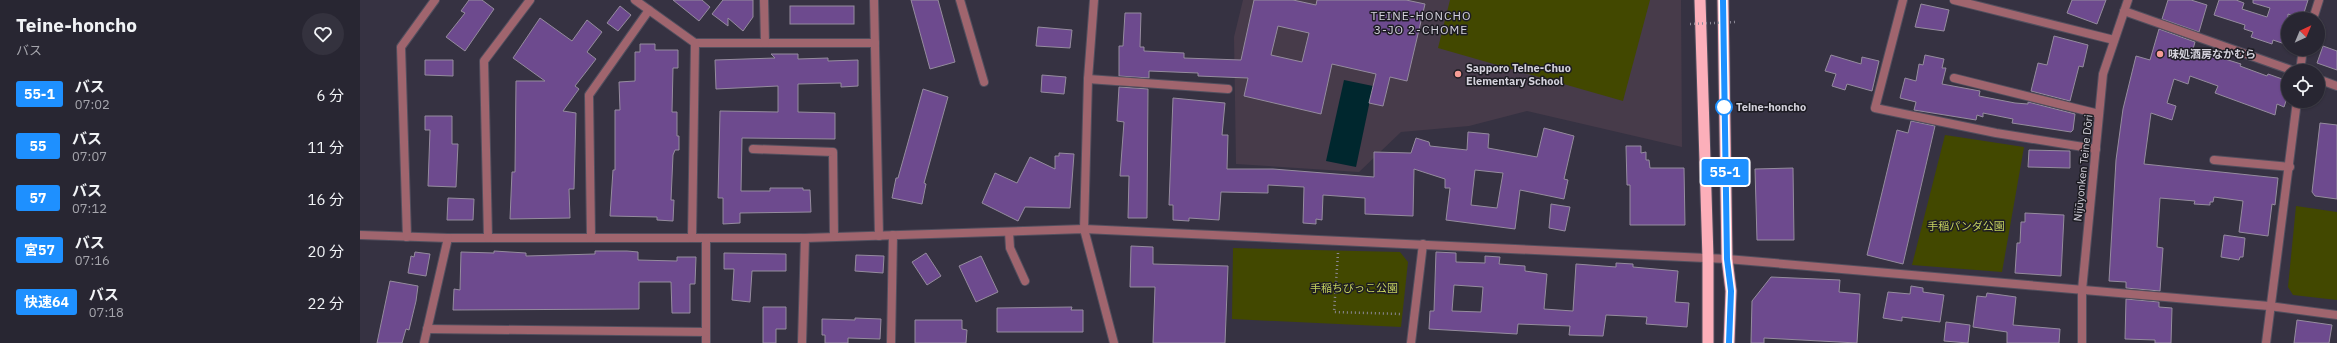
<!DOCTYPE html>
<html lang="ja">
<head>
<meta charset="utf-8">
<style>
  :root { --surface:#282632; --page:#34323e; --text:#f1f3f6; --muted:#a5a5ac; --line:#44434d }
  body { margin:0; font-family:"IBM Plex Sans","Noto Sans JP",sans-serif; background:var(--page); color:var(--text); height:100vh; display:flex; flex-direction:column; font-size:15px; white-space:nowrap }
  * { box-sizing:border-box; margin:0 }
  p { font-size:13px; color:var(--muted) }
  .icon { flex:none; width:22px; height:22px; fill:none; stroke:currentColor; stroke-width:2; stroke-linecap:round; stroke-linejoin:round }
  .map { position:relative; flex:1; overflow:hidden }
  .drawer { display:flex; flex-direction:column; background:var(--surface); width:360px }
  .drawer>* { flex:none }
  .badge { padding:0 8px; border-radius:3px; font-size:14px; line-height:26px }
  .needle { width:26px; rotate:44deg }
  .controls { position:absolute; left:1921px; top:12px; display:grid; gap:8px }
  .controls a { display:grid; place-items:center; width:44px; height:44px; border-radius:50%; background:var(--surface); box-shadow:0 1px 3px #0004,0 0 0 1px var(--line); font-size:20px }
  .map>.badge { position:absolute; translate:-50% -50%; box-shadow:0 0 0 2px #fff }
  .round { display:grid; place-items:center; flex:none; width:42px; height:42px; border-radius:21px; background:var(--page) }
  .overview { display:flex; align-items:center; justify-content:space-between; height:68px; padding:0 16px }
  h1 { font-size:19px; font-weight:700; line-height:30px }
  ul { padding:0; list-style:none }
  li { display:flex; align-items:center; gap:12px; height:52px; padding:0 16px }
  li div { flex:1 }
  li b { display:block; font-size:15px }
  li em { font-style:normal }
  li .badge { min-width:44px; font-weight:700; text-align:center }
  main { display:flex; flex:1; min-height:0 }
  .map>svg:first-child { display:block }
  .education { fill:#473b4a }
  .green { fill:#424800 }
  .water { fill:#00272e }
  .building { fill:#6d4a8e; stroke:#958c9e; fill-rule:evenodd }
  .lines { fill:none; stroke-linecap:round; stroke-linejoin:round }
  .service-casing { stroke:#524f5e; stroke-width:10 }
  .minor-casing { stroke:#524f5e; stroke-width:10 }
  .tertiary-casing { stroke:#524f5e; stroke-width:10 }
  .trunk-casing { stroke:#524f5e; stroke-width:13 }
  .path { stroke:#8c8996; stroke-width:2.5; stroke-dasharray:1 3; stroke-linecap:butt }
  .service { stroke:#a0656e; stroke-width:8 }
  .minor { stroke:#a0656e; stroke-width:8 }
  .tertiary { stroke:#a0656e; stroke-width:8 }
  .trunk { stroke:#fcafba; stroke-width:11 }
  .path-bridge { stroke:#8c8996; stroke-width:2.5; stroke-dasharray:1 3; stroke-linecap:butt }
  .line-casing { stroke:#fff; stroke-width:9 }
  .line { stroke:#1e90ff; stroke-width:6 }
  .poi-dot { fill:#f59c95; stroke:#1d1c23; stroke-width:1.5 }
  .stop-dot { fill:#fff; stroke:#1e90ff; stroke-width:2 }
  .labels { text-anchor:middle; dominant-baseline:central; stroke-width:3; stroke-linejoin:round; paint-order:stroke }
  .poi-label { font-size:11px; font-weight:bold; fill:#d4d2dc; stroke:#1d1c23; text-anchor:start }
  .stop-label { font-size:11px; font-weight:bold; fill:#d4d2dc; stroke:#1d1c23; text-anchor:start }
  .street-label { font-size:11px; fill:#d4d2dc; stroke:#1d1c23 }
  .park-label { font-size:11px; fill:#c4d15e; stroke:#1d1c23 }
  .neighbourhood-label { font-size:12px; letter-spacing:1px; fill:#d4d2dc; stroke:#1d1c23 }
</style>
</head>
<body>
<main>
<section class="drawer">
<div class="overview"><div><h1>Teine-honcho</h1><p>バス</p></div><a class="round"><svg class="icon" aria-label="heart" viewBox="0 0 24 24"><path d="M12 20l-8-8c-3-5 5-10 8-4 3-6 11-1 8 4z"/></svg></a></div>
<ul>
<li><span class="badge" style="background:#1e90ff;color:#fff">55-1</span><div><b>バス</b><p>07:02</p></div><em>6 分</em></li>
<li><span class="badge" style="background:#1e90ff;color:#fff">55</span><div><b>バス</b><p>07:07</p></div><em>11 分</em></li>
<li><span class="badge" style="background:#1e90ff;color:#fff">57</span><div><b>バス</b><p>07:12</p></div><em>16 分</em></li>
<li><span class="badge" style="background:#1e90ff;color:#fff">宮57</span><div><b>バス</b><p>07:16</p></div><em>20 分</em></li>
<li><span class="badge" style="background:#1e90ff;color:#fff">快速64</span><div><b>バス</b><p>07:18</p></div><em>22 分</em></li>
</ul>
</section>
<div class="map">
<svg width="1977" height="343" viewBox="0 0 1977 343">
  <rect width="100%" height="100%" fill="#363242"/>
  <polygon class="education" points="883,0 1321,0 1322,147 1167,111 1109,126 1041,132 999,172 876,164 874,37"/>
  <g class="green">
    <polygon points="1090,0 1290,0 1263,101 1078,48"/>
    <polygon points="1585,135 1664,147 1642,272 1552,265"/>
    <polygon points="1936,206 1977,212 1977,300 1933,295 1928,287"/>
    <polygon points="873,248 1040,252 1048,262 1041,327 872,319"/>
  </g>
  <polygon class="water" points="984,80 1013,86 996,167 966,161"/>
  <g class="building">
    <polygon points="109,0 122,0 134,9 105,51 86,37 105,13 101,11"/>
    <polygon points="313,0 342,0 350,7 339,21"/>
    <polygon points="363,0 393,0 393,17 383,31 368,18 368,26 352,14"/>
    <polygon points="551,0 578,0 595,62 570,69"/>
    <path d="M894 0H933L956 5 957 0H1046L1065 4 1047 81 1030 77 1023 106 1009 103 1016 74 972 64 961 114 884 96 888 78 838 76V73L789 71V78L759 76V46H763L765 13H781L780 47H784V51L824 53V58L881 60ZM918 26 949 33 942 62 911 55Z"/>
    <polygon points="1712,0 1746,0 1737,24 1707,13"/>
    <polygon points="1808,0 1831,0 1847,5 1839,32 1802,19"/>
    <polygon points="1859,0 1876,0 1884,3 1882,9 1907,17 1910,8 1893,3 1893,0 1948,0 1942,19 1928,14 1928,45 1913,40 1912,44 1891,37 1893,32 1884,29 1885,25 1854,15"/>
    <polygon points="1561,4 1589,10 1584,31 1555,27"/>
    <polygon points="260,6 271,15 258,31 247,23"/>
    <rect x="430" y="6" width="64" height="18"/>
    <polygon points="180,18 212,41 227,20 242,32 227,52 236,59 215,86 219,89 203,111 216,113 214,189 209,189 210,218 150,219 152,172 155,172 156,81 185,81 153,58"/>
    <polygon points="678,27 712,30 710,48 676,46"/>
    <polygon points="1799,29 1835,42 1833,49 1881,64 1880,66 1907,76 1908,74 1928,81 1928,95 1924,107 1917,104 1915,115 1855,93 1858,86 1830,76 1828,84 1814,79 1807,103 1816,106 1812,120 1791,113 1784,164 1918,178 1915,205 1912,204 1908,236 1879,232 1883,201 1854,197 1853,202 1850,202 1850,205 1834,204 1835,201 1800,198 1797,247 1803,248 1800,291 1766,288 1766,282 1749,281 1756,160 1763,109 1776,56 1790,60"/>
    <polygon points="1694,36 1728,45 1723,67 1719,66 1710,101 1671,91 1678,63 1687,65"/>
    <polygon points="280,44 295,44 295,50 318,50 318,68 313,68 312,112 317,112 317,136 319,136 319,150 315,150 313,155 311,200 314,200 313,221 297,220 297,217 250,216 253,170 255,170 255,110 260,110 259,82 275,81 275,52 280,52"/>
    <polygon points="1963,46 1977,51 1977,70 1957,63"/>
    <polygon points="411,54 438,54 438,59 468,58 468,61 498,60 498,86 481,87 481,83 438,84 438,112 475,113 475,139 382,138 381,191 410,191 410,188 443,188 443,190 450,190 451,212 380,213 380,223 363,224 363,198 358,198 360,111 418,112 418,86 356,89 355,60 415,58"/>
    <polygon points="1471,55 1501,64 1502,57 1519,61 1512,91 1487,84 1485,90 1472,86 1476,74 1465,71"/>
    <polygon points="1565,55 1584,59 1582,68 1586,68 1582,84 1620,91 1619,96 1655,103 1668,104 1668,102 1715,114 1713,130 1711,132 1652,123 1653,119 1623,113 1623,117 1617,115 1616,120 1554,110 1556,102 1540,98 1545,78 1556,81 1559,64 1563,65"/>
    <polygon points="65,60 93,60 93,76 65,75"/>
    <polygon points="682,75 706,77 704,94 681,92"/>
    <polygon points="759,87 788,89 787,218 768,218 769,176 760,176 764,122 757,121"/>
    <polygon points="563,89 588,97 564,183 566,184 562,204 532,198 536,178 538,178"/>
    <path d="M813 98 865 103 862 135H868L867 169H913L1014 177V152L1051 153 1056 138 1069 142 1070 146 1107 150 1108 132 1129 134 1128 148 1177 157 1184 128 1214 136 1204 179 1208 180 1204 199 1160 190 1155 229 1086 220 1090 188H1085V179L1054 169 1053 216 1005 214V198L963 195 962 220 956 219V224L943 223 944 187 908 185V193L861 192 859 220 829 218V221L813 220V205H809ZM1115 170 1143 173 1137 208 1111 205Z"/>
    <polygon points="65,116 92,116 92,144 98,144 96,187 68,186 70,130 65,130"/>
    <polygon points="1551,121 1575,126 1543,264 1507,255 1537,130 1548,133"/>
    <polygon points="1960,123 1977,125 1977,199 1955,196 1952,192"/>
    <polygon points="1266,146 1281,146 1281,153 1286,152 1286,160 1289,160 1290,168 1324,168 1325,225 1270,225 1270,185 1267,185"/>
    <polygon points="1669,150 1710,151 1710,168 1668,167"/>
    <polygon points="699,153 714,154 710,208 665,207 658,221 622,203 635,173 657,183 670,157 695,169 695,156 699,156"/>
    <polygon points="1433,168 1434,240 1397,240 1395,169"/>
    <polygon points="88,198 114,199 113,220 87,220"/>
    <polygon points="1191,204 1210,207 1205,231 1189,228"/>
    <polygon points="1665,213 1704,215 1701,276 1655,273 1657,243 1660,243 1661,222 1665,222"/>
    <polygon points="1864,235 1885,238 1883,257 1880,257 1879,260 1861,257"/>
    <polygon points="771,246 793,247 793,264 868,266 865,343 793,343 795,287 770,287"/>
    <polygon points="134,251 166,253 166,256 235,254 235,251 267,251 278,252 278,260 317,261 317,257 336,257 335,284 330,284 330,313 312,313 311,282 279,282 279,309 93,310 94,289 100,290 101,252 134,253"/>
    <polygon points="55,252 70,254 66,276 48,273 51,256 54,257"/>
    <path d="M1076 252 1096 253V262L1125 263V256L1140 257 1139 264 1165 266V271L1187 274 1184 309 1213 311 1216 264 1256 267V263L1273 264V267L1318 271 1315 302 1329 303 1327 327 1286 324 1287 317 1246 315 1243 336 1209 335 1210 326 1158 324 1157 334 1069 329 1070 311H1074ZM1094 285 1123 287 1121 312 1092 311Z"/>
    <polygon points="364,253 426,254 426,271 392,271 390,302 372,300 374,269 364,269"/>
    <polygon points="566,253 581,276 567,285 552,262"/>
    <polygon points="496,255 524,256 523,273 495,271"/>
    <polygon points="621,256 638,292 616,302 599,266"/>
    <polygon points="1411,277 1480,280 1479,292 1500,294 1497,343 1404,338 1404,343 1391,343 1392,301"/>
    <polygon points="30,281 58,286 56,301 49,330 46,329 42,343 17,343"/>
    <polygon points="1551,286 1563,288 1563,292 1584,295 1580,322 1542,317 1542,321 1523,318 1528,292 1550,294"/>
    <polygon points="1627,293 1656,297 1653,325 1700,329 1699,343 1647,343 1647,332 1613,327 1617,296 1626,297"/>
    <polygon points="1766,299 1799,302 1799,307 1812,308 1811,343 1795,343 1795,340 1765,339"/>
    <polygon points="403,307 426,307 426,329 416,329 416,343 403,343"/>
    <polygon points="712,307 711,310 723,310 723,332 637,332 637,308"/>
    <polygon points="495,318 521,319 520,339 488,338 488,343 465,343 465,335 462,335 462,319 495,320"/>
    <polygon points="555,320 602,320 602,329 607,330 606,343 555,343"/>
    <polygon points="1937,320 1972,325 1969,343 1934,343"/>
    <polygon points="1586,322 1610,325 1608,343 1584,341"/>
  </g>
  <g class="lines">
    <g class="service-casing">
      <g id="service">
        <polyline points="600,0 624,82"/>
        <polyline points="1594,78 1739,114"/>
        <polyline points="728,79 868,89"/>
        <polyline points="393,149 473,152 474,237"/>
        <polyline points="649,232 650,248 665,281"/>
      </g>
    </g>
    <g class="minor-casing">
      <g id="minor">
        <polyline points="275,0 335,43 515,43"/>
        <polyline points="404,0 405,43"/>
        <polyline points="514,0 519,236"/>
        <polyline points="1543,0 1515,108 1636,133 1736,149"/>
        <polyline points="1594,0 1754,40"/>
        <polyline points="1764,11 1934,71"/>
        <polyline points="1953,19 1959,0"/>
        <polyline points="1940,71 1943,49"/>
        <polyline points="1958,79 1977,86"/>
        <polyline points="1854,160 1930,167"/>
        <polyline points="0,235 88,238 445,238 724,229 1367,259 1909,306 1977,315"/>
        <polyline points="47,237 41,47 75,0"/>
        <polyline points="128,238 124,61 170,0"/>
        <polyline points="231,238 229,95 289,10"/>
        <polyline points="332,238 335,43"/>
        <polyline points="346,238 346,343"/>
        <polyline points="67,329 346,332"/>
        <polyline points="64,343 88,238"/>
        <polyline points="442,343 445,238"/>
        <polyline points="531,343 533,235"/>
        <polyline points="1051,343 1063,244"/>
        <polyline points="1906,343 1937,101"/>
      </g>
    </g>
    <g class="tertiary-casing">
      <g id="tertiary">
        <polyline points="734,0 728,79 724,229 754,343"/>
        <polyline points="1722,343 1722,290 1743,74 1768,0"/>
      </g>
    </g>
    <g class="trunk-casing">
      <g id="trunk">
        <polyline points="1340,0 1348,258 1348,343"/>
        <polyline points="1363,0 1367,259 1371,291 1369,343"/>
      </g>
    </g>
    <polyline class="path" points="978,253 974,312 1042,314"/>
    <use href="#service" class="service"/>
    <use href="#minor" class="minor"/>
    <use href="#tertiary" class="tertiary"/>
    <use href="#trunk" class="trunk"/>
    <polyline class="path-bridge" points="1330,24 1376,22"/>
  </g>
  <g class="lines">
    <g class="line-casing">
      <polyline id="line" points="1363,0 1367,259 1371,291 1369,343"/>
    </g>
    <use href="#line" class="line"/>
  </g>
  <g class="poi-dot">
    <circle cx="1800" cy="54" r="4"/>
    <circle cx="1098" cy="74" r="4"/>
  </g>
  <circle class="stop-dot" cx="1364" cy="107" r="8"/>
  <g class="labels">
    <g class="poi-label">
      <text x="1808" y="54">味処酒房なかむら</text>
      <text x="1106" y="68">Sapporo Teine-Chuo<tspan x="1106" dy="13">Elementary School</tspan></text>
    </g>
    <g class="stop-label">
      <text x="1376" y="107">Teine-honcho</text>
    </g>
    <g class="street-label">
      <text transform="translate(1723 168) rotate(-84)">Nijūyonken Teine Dōri</text>
    </g>
    <g class="park-label">
      <text x="1606" y="226">手稲パンダ公園</text>
      <text x="994" y="288">手稲ちびっこ公園</text>
    </g>
    <g class="neighbourhood-label">
      <text x="1061" y="15">TEINE-HONCHO<tspan x="1061" dy="14">3-JO 2-CHOME</tspan></text>
    </g>
  </g>
</svg>
<div class="controls">
<a><svg class="needle" viewBox="-14 -14 28 28"><path d="M0-13l5 13h-10z" fill="#e53935"/><path d="M0 13l5-13h-10z" fill="#a5a5ac"/></svg></a>
<a><svg class="icon" aria-label="locate" viewBox="0 0 24 24"><circle cx="12" cy="12" r="6"/><path d="M12 2v4M12 18v4M2 12h4M18 12h4"/></svg></a>
</div>
<b class="badge" style="left:1365px;top:172px;background:#1e90ff;color:#fff">55-1</b>
</div>
</main>
</body>
</html>
